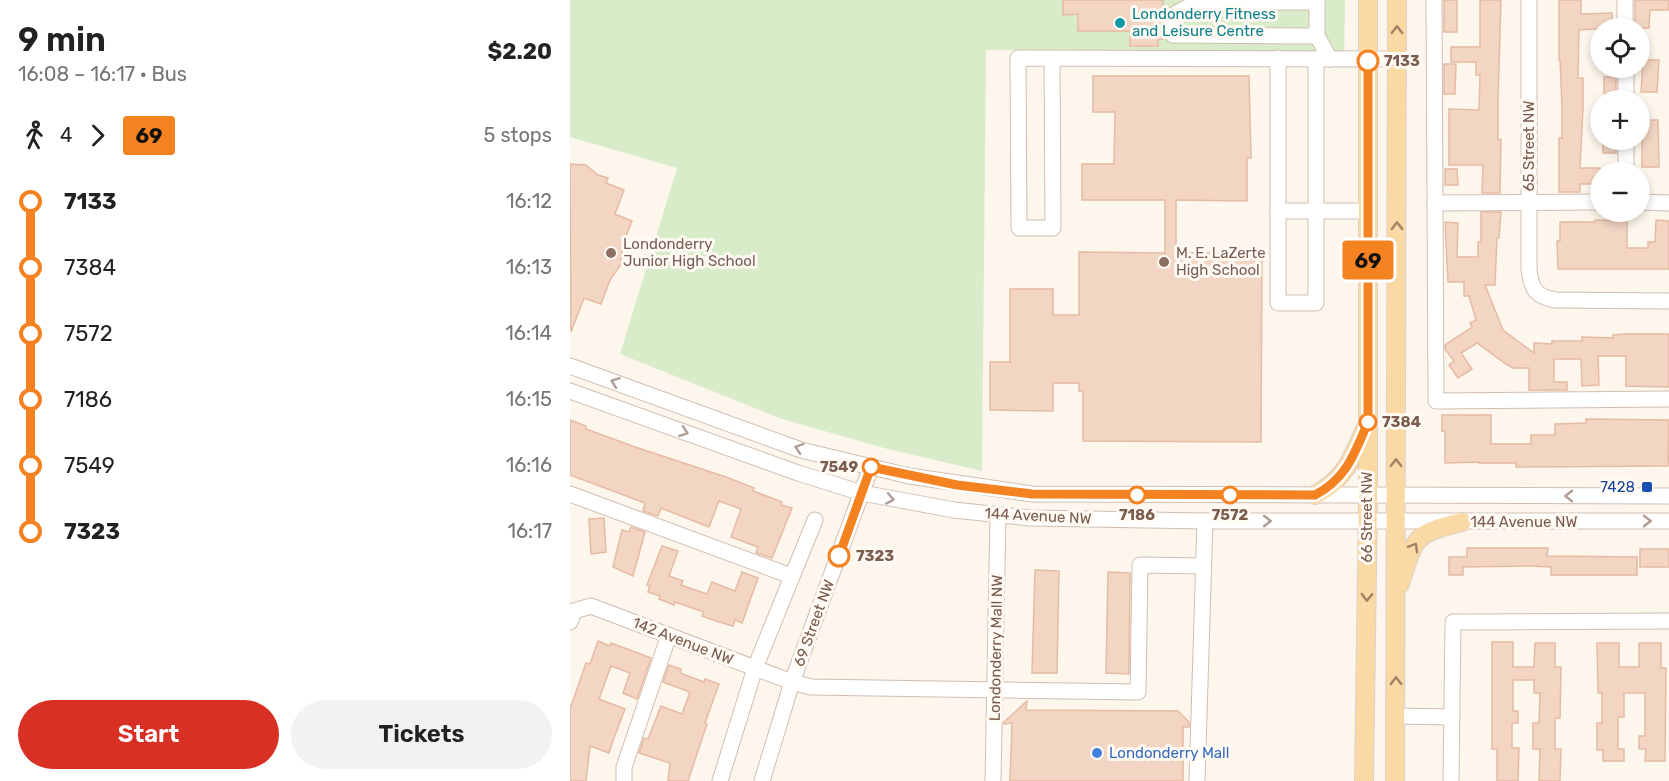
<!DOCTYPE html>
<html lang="en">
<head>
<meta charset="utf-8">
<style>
  :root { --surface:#fff; --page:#f2f2f2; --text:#222; --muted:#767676; --accent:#d93025 }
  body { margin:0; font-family:Rubik,sans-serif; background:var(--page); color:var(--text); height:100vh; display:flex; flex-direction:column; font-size:22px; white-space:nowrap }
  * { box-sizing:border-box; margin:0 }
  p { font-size:20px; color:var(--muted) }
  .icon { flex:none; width:33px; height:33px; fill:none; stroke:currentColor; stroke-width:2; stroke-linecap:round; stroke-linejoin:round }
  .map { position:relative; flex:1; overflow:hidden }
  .side { display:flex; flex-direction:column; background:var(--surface); width:570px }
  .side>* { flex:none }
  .badge { padding:0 12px; border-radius:4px; font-size:21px; line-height:39px }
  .controls { position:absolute; left:1020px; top:18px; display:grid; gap:12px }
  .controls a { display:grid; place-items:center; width:60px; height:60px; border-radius:50%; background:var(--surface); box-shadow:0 3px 9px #0003; font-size:30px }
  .map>.badge { position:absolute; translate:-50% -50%; box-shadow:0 0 0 3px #fff }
  .legs { display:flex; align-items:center; gap:9px; height:66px; padding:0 18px; font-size:20px }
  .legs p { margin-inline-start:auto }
  .summary { display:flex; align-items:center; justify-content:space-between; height:102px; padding:0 18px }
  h1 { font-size:33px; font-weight:600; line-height:45px }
  .action { display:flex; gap:12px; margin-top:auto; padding:12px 18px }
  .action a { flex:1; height:69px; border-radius:36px; background:var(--accent); color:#fff; font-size:24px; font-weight:600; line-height:69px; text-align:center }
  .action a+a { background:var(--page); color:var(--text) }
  ul { padding:0 18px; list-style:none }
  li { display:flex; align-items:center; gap:21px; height:66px; font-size:22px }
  li i { display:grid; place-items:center; width:9px; height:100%; margin:0 8px; background:currentColor }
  li i::after { content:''; width:15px; height:15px; margin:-8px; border:4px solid; border-radius:50%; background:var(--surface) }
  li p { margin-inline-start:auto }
  li:first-child i { background:linear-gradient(#0000 50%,currentColor 0) }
  li:last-child i { background:linear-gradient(currentColor 50%,#0000 0) }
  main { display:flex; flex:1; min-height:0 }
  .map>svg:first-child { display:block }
  .green { fill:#d8ecc9 }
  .building { fill:#f3d5c3; stroke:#e6bba3; stroke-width:1.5 }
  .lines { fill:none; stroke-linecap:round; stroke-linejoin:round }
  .minor-casing { stroke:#d1beb0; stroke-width:17 }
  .major-casing { stroke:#dad1cd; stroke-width:20 }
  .minor { stroke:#fff; stroke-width:15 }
  .major { stroke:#fbd9a5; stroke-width:18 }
  .oneway { stroke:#a18267 }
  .oneway2 { stroke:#af9d94 }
  .line-1-casing { stroke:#fff; stroke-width:14 }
  .line-1 { stroke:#f58220; stroke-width:9 }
  .culture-dot { fill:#0f9aa8; stroke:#fffaf3; stroke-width:2 }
  .stop-1-dot { fill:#fff; stroke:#f58220; stroke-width:3 }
  .education-dot { fill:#8d6e63; stroke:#fffaf3; stroke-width:2 }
  .transit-dot { fill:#1a4fb4; stroke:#fffaf3; stroke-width:2 }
  .shop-dot { fill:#3f7fe0; stroke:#fffaf3; stroke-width:2 }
  .labels { text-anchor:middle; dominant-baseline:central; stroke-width:6; stroke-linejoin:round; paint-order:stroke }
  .culture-label { font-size:15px; fill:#0d838f; stroke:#fffaf3; text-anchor:start }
  .stop-label { font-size:15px; font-weight:bold; fill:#7a5c4d; stroke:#fffaf3; text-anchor:start }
  .street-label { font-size:15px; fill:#7a5c4d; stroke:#fffaf3 }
  .education-label { font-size:15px; fill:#785e54; stroke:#fffaf3; text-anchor:start }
  .transit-label { font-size:15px; fill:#164399; stroke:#fffaf3; text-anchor:end }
  .shop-label { font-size:15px; fill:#366cbe; stroke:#fffaf3; text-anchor:start }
</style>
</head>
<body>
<main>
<section class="side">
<div class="summary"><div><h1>9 min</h1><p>16:08 – 16:17 · Bus</p></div><b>$2.20</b></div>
<div class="legs"><svg class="icon" aria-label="walk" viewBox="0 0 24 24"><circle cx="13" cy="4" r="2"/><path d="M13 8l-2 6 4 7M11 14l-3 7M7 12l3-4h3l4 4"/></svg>4<svg class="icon" aria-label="forward" viewBox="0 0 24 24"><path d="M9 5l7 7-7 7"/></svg><b class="badge" style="background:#f58220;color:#111">69</b><p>5 stops</p></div>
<ul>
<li><i style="color:#f58220"></i><b>7133</b><p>16:12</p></li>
<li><i style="color:#f58220"></i><span>7384</span><p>16:13</p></li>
<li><i style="color:#f58220"></i><span>7572</span><p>16:14</p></li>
<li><i style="color:#f58220"></i><span>7186</span><p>16:15</p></li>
<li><i style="color:#f58220"></i><span>7549</span><p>16:16</p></li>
<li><i style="color:#f58220"></i><b>7323</b><p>16:17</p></li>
</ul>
<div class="action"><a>Start</a><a>Tickets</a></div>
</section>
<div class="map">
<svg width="1099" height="781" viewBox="0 0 1099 781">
  <rect width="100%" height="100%" fill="#fdf6ec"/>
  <polygon class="green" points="0,0 775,0 774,66 505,66 471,50 416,50 412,471 314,448 212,419 50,354 107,168 0,137"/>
  <g class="building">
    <polygon points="493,0 593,0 593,39 588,39 588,46 560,46 560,31 508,31 508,14 493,15"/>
    <rect x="874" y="0" width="13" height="32"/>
    <polygon points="910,0 931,0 928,100 928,140 931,139 930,193 912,193 913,165 879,165 879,109 909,110 910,75 906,75 906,62 881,62 881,47 910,47"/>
    <polygon points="989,0 1011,0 1011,14 1042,13 1042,28 1009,30 1008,78 1013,78 1013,108 1010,168 1030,168 1030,184 1010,184 1010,192 989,192 989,138 992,138 992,105 990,60 989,60"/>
    <polygon points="1065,0 1099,0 1099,10 1080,10 1079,28 1065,28"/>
    <polygon points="1073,60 1089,60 1087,92 1071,92"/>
    <polygon points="874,64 886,64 885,94 874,94"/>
    <polygon points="523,76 679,76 681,158 677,158 677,201 606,200 606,253 692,253 691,442 513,441 513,391 509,391 509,383 483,383 483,411 420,410 420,362 440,362 440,289 483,289 483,315 509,315 509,252 595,253 595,200 512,200 512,164 544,164 545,112 523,112"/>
    <rect x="1034" y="77" width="12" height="17"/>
    <polygon points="1072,120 1088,120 1089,167 1072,167"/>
    <rect x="1033" y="140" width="13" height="13"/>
    <polygon points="0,164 16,165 28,175 38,178 36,183 54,190 45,214 62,221 53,244 51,264 40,280 31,304 14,298 1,332"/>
    <polygon points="875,169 887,169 888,185 875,185"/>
    <polygon points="911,212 931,212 929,238 927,238 925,285 915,285 933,330 964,353 964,343 982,344 982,341 1012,341 1012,337 1043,338 1043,335 1055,334 1099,334 1099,387 1056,386 1056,356 1028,356 1029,385 1012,386 1011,359 984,359 984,382 997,382 997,390 959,390 959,368 943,368 936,364 907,343 891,353 902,369 888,378 879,365 884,361 875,349 875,345 902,327 900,323 906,320 899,296 894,296 894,282 878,282 875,222 888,223 887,257 908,257 908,242 911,242"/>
    <polygon points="1025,220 1057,221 1057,248 1078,248 1078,242 1085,242 1086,220 1099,221 1099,269 988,269 987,241 990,241 990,222 1025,222"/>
    <polygon points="872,415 921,415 921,444 961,444 961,435 985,435 985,424 1016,423 1016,419 1099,420 1098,466 946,467 946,463 909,463 909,462 875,463 875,431 872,431"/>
    <polygon points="0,420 16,426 16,429 65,447 156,477 184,488 183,491 212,502 211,505 222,508 202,558 186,553 188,547 161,537 171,509 149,501 139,527 91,508 88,516 73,511 75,503 0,475"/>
    <polygon points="34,518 36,552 21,554 19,519"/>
    <polygon points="61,527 75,532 63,576 43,567 52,530 59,532"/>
    <polygon points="92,546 108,551 99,576 113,581 111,585 137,594 142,582 165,591 172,572 188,578 172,623 165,620 163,626 146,621 132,616 134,612 105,602 104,605 89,599 90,596 78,592 80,586 77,585"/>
    <polygon points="897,548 978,548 977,556 1067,557 1067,575 981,575 981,567 961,566 893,567 893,575 879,575 879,557 897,557"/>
    <rect x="1070" y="549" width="29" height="18"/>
    <polygon points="465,570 489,571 487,673 462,673"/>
    <polygon points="538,572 560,573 559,674 536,673"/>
    <polygon points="28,641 40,646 41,643 81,658 67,699 53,693 60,673 41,666 29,699 55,709 44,738 39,753 20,746 16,781 0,781 0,709 16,663 20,664"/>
    <polygon points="922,642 943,642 943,667 964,667 965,643 985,643 985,667 991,667 990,718 985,718 985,749 991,749 990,781 969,781 970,749 963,749 963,723 969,723 970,693 964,693 964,680 943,680 943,711 948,711 948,723 942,723 942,748 949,748 948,781 927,781 927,749 922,749"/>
    <polygon points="1027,643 1049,643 1049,667 1069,667 1069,643 1091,643 1091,668 1096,668 1095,761 1075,761 1076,749 1069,749 1069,736 1075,736 1075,693 1054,693 1054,717 1048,717 1048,749 1054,749 1054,761 1033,761 1033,750 1027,750 1027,723 1032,723 1032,693 1028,693"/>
    <polygon points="99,665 111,669 110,673 134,682 135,679 149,684 135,723 137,724 118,781 98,781 100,763 69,753 74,738 78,739 91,706 112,714 120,692 93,682"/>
    <polygon points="457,701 456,710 608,711 619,722 619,727 613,727 613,781 440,781 442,723 434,724 434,722"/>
  </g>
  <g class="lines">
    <g class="minor-casing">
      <g id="minor">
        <polyline points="747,0 747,2 627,2 603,15 603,35 747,36"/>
        <polyline points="864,0 866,401 1099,399"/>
        <path d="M959 0V269C961 289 966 297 986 300L1099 301"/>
        <polyline points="1055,0 1055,28"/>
        <polyline points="747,2 747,36 760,59"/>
        <polyline points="482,58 483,228 449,228 448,58 827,59"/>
        <polyline points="708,58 708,303 746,303 746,59"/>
        <polyline points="1056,68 1056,100"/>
        <polyline points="1056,140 1056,172"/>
        <polyline points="1070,202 1099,203"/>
        <polyline points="865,203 1030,202"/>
        <polyline points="708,211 798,211"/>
        <polyline points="0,366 231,450 339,476 462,494 1099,496"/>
        <polyline points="0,391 228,473 292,493 384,510 460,518 635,521 1099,521"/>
        <polyline points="0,494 221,576"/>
        <polyline points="0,622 4,611 21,606 222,682 241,687 568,692 570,565 633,566"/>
        <polyline points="826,716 882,717"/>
        <polyline points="54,781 54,767 99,635"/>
        <polyline points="150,781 185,668 245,520"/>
        <polyline points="192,781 222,682 301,467"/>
        <polyline points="423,781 428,515"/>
        <polyline points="627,781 635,521"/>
        <polyline points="881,781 883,622 1099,621"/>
      </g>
    </g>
    <g class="major-casing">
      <g id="major">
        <path d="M745 495C775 479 782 459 795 429"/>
        <path d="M830 584C845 537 843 534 892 522"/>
        <polyline points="794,781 798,496 798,0"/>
        <polyline points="825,781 827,0"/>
      </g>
    </g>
    <use href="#minor" class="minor"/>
    <use href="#major" class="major"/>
  </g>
  <defs><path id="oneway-chevron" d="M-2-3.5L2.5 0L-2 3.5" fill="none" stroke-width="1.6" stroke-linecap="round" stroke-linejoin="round" transform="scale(1.5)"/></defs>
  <g class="oneway">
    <use href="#oneway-chevron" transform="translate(827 30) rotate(-90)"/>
    <use href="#oneway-chevron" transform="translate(827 226) rotate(-90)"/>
    <use href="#oneway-chevron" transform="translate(826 463) rotate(-90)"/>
    <use href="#oneway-chevron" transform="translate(844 547) rotate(-60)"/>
    <use href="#oneway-chevron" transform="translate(797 597) rotate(91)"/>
    <use href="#oneway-chevron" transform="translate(826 681) rotate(-91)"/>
  </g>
  <g class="oneway2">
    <use href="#oneway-chevron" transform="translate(45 382) rotate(-160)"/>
    <use href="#oneway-chevron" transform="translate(114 432) rotate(20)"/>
    <use href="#oneway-chevron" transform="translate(229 448) rotate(-162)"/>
    <use href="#oneway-chevron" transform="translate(999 496) rotate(-180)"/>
    <use href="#oneway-chevron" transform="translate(320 499) rotate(11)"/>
    <use href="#oneway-chevron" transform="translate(697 521)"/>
    <use href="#oneway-chevron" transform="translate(1077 521)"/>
  </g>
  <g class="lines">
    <g class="line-1-casing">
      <path id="line-1" d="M269 556 301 467 387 485 462 494 745 495C777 478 784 454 798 422V61"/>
    </g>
    <use href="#line-1" class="line-1"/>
  </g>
  <circle class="culture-dot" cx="550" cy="23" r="6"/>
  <g class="stop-1-dot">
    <circle cx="798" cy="61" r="10"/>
    <circle cx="798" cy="422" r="8"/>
    <circle cx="301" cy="467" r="8"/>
    <circle cx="567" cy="495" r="8"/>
    <circle cx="660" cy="495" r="8"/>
    <circle cx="269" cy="556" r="10"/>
  </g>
  <g class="education-dot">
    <circle cx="41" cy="253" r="6"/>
    <circle cx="594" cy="262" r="6"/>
  </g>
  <rect class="transit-dot" x="1071" y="481" width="12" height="12" rx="3"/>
  <circle class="shop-dot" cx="527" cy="753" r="6"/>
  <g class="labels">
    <g class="culture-label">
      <text x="562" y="14">Londonderry Fitness<tspan x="562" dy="17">and Leisure Centre</tspan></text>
    </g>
    <g class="stop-label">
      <text x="814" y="61">7133</text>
      <text x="812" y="422">7384</text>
      <text x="288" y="467" text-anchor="end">7549</text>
      <text x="567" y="515" text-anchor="middle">7186</text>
      <text x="660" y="515" text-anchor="middle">7572</text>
      <text x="286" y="556">7323</text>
    </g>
    <g class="street-label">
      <text transform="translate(959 146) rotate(-90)">65 Street NW</text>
      <text transform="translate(468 516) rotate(3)">144 Avenue NW</text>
      <text transform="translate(797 517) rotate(-90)">66 Street NW</text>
      <text x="954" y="522">144 Avenue NW</text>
      <text transform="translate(244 623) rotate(-70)">69 Street NW</text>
      <text transform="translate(113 641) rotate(21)">142 Avenue NW</text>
      <text transform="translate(426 648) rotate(-89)">Londonderry Mall NW</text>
    </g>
    <g class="education-label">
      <text x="53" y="244">Londonderry<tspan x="53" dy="17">Junior High School</tspan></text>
      <text x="606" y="253">M. E. LaZerte<tspan x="606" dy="17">High School</tspan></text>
    </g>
    <g class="transit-label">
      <text x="1065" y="487">7428</text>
    </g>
    <g class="shop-label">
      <text x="539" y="753">Londonderry Mall</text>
    </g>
  </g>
</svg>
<div class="controls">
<a><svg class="icon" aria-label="locate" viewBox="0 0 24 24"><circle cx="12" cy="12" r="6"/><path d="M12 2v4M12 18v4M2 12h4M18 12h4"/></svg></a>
<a>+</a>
<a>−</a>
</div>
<b class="badge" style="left:798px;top:260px;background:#f58220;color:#111">69</b>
</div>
</main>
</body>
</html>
